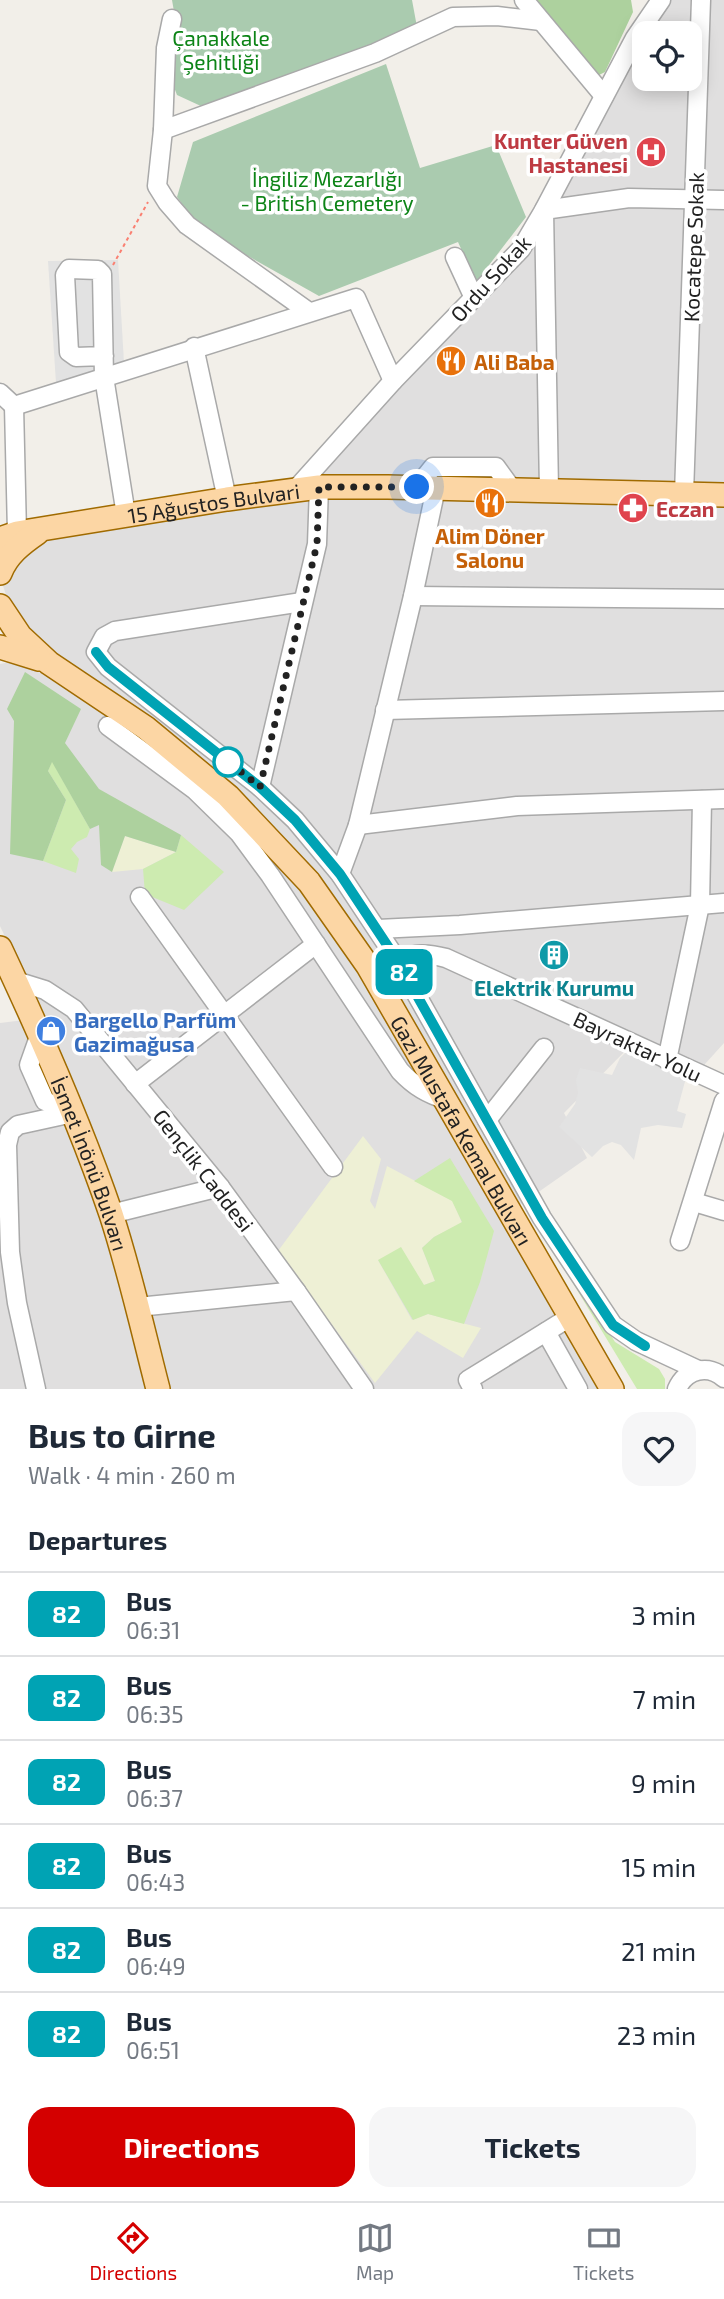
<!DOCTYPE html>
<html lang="en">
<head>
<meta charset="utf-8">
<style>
  :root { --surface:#fff; --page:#f6f6f7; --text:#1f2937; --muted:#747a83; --line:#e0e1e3; --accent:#d40000 }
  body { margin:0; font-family:"Exo 2",sans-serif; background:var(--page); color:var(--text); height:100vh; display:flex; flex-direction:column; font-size:26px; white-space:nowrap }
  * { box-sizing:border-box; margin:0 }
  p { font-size:23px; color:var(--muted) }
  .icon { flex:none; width:38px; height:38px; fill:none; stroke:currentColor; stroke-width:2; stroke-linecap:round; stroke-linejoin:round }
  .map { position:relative; height:1389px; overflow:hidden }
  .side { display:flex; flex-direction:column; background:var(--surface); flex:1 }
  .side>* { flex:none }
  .badge { padding:0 14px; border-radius:10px; font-size:24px; line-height:46px }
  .fabs { position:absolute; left:632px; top:21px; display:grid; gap:14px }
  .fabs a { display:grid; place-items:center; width:70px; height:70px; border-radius:14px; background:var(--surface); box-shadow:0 4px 18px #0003; font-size:35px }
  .you { position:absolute; width:35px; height:35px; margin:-18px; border:5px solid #fff; border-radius:50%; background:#1a73e8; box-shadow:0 0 0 10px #1a73e833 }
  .map>.badge { position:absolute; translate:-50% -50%; box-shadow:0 0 0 4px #fff }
  h2 { padding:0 28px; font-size:26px; line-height:63px }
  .round { display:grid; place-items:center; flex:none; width:74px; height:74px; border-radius:21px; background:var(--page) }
  .head { display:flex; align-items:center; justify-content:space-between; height:119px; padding:0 28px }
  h1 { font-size:33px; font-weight:700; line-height:52px }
  .button { display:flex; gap:14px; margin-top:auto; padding:14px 28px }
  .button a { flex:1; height:80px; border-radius:21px; background:var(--accent); color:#fff; font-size:28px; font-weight:700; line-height:80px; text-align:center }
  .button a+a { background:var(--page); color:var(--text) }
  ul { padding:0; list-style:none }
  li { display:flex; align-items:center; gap:21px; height:84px; padding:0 28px; border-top:2px solid var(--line) }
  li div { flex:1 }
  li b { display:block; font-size:26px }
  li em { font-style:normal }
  li .badge { min-width:77px; font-weight:700; text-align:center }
  .dock { display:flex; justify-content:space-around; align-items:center; height:98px; border-top:2px solid var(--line); background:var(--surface); font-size:19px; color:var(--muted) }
  .dock a { display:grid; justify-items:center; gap:4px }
  .dock .on { color:var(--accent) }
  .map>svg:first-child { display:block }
  .residential { fill:#e0dfdf; fill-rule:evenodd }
  .farmland { fill:#eef0d5 }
  .grass { fill:#cdebb0 }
  .forest { fill:#add19e }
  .cemetery { fill:#aacbaf }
  .parking { fill:#e2e2e2 }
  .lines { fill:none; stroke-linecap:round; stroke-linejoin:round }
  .minor-casing { stroke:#a9a9a9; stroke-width:21 }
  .major-casing { stroke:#a06b00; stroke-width:26 }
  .path { stroke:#fa8072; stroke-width:2; stroke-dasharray:3.5 3.5; stroke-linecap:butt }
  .minor { stroke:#fff; stroke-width:18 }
  .major { stroke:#fcd6a4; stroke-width:23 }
  .line-casing { stroke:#fff; stroke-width:16 }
  .line { stroke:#00a3b4; stroke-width:10 }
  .walk { stroke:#222; stroke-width:7; stroke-dasharray:0 12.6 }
  .stop-dot { fill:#fff; stroke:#00a3b4; stroke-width:3.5 }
  .labels { text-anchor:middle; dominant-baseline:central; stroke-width:7; stroke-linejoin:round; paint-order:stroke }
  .park-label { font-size:21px; fill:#0c8416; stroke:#fff }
  .health-label { font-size:21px; font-weight:bold; fill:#be3a42; stroke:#fff; text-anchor:end }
  .street-label { font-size:21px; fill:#222; stroke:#fff }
  .food-label { font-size:21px; font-weight:bold; fill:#c56008; stroke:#fff; text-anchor:start }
  .culture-label { font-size:21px; font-weight:bold; fill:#0d838f; stroke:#fff }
  .shop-label { font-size:21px; font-weight:bold; fill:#366cbe; stroke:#fff; text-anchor:start }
</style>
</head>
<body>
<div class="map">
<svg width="724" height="1389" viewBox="0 0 724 1389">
  <rect width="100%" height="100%" fill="#f2efe9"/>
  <g class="residential">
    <path d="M664 0H724V1043L696 1074 632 1044 564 1113 587 1158 510 1212 472 1145 343 930 228 796 20 636 0 577 9 572 39 531 126 515 311 490 296 489 406 367 521 249 628 51 653 11ZM644 33H690V79H644Z"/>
    <polygon points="11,662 60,680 110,713 239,816 332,928 425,1076 600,1389 167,1389 20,968 0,926 0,664"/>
    <polygon points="24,1020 102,1207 157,1389 0,1389 0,1023"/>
  </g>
  <g class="farmland">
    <polygon points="125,836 176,852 143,869 112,872"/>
    <polygon points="363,1136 381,1159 370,1201 375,1209 387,1166 453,1201 462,1223 434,1237 422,1248 435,1281 424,1285 378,1260 412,1320 428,1314 481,1328 463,1358 417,1331 375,1383 278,1251"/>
  </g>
  <g class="grass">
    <polygon points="52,761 90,829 87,837 77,842 71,849 79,859 76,873 43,861 66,800 48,771"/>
    <polygon points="181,835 224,872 184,910 145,894 143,869 176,852"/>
    <polygon points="450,1158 494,1231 480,1282 464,1324 428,1314 413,1320 378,1260 401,1247 424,1285 435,1281 422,1248 434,1237 462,1222 452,1201 414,1181"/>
    <polygon points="549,1237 615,1342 659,1369 665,1379 665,1389 637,1389 548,1242"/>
  </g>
  <g class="forest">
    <polygon points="532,0 631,0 633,12 605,72 599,75 592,74"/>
    <polygon points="25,672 81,709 65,743 99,789 181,835 176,852 125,836 112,872 101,865 99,825 90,829 52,762 48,771 66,800 43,861 10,854 14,721 7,709"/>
  </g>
  <g class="cemetery">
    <polygon points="172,0 412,0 417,27 203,107 177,95 167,69 176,23"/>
    <polygon points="386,64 420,168 496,145 526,217 476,282 458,242 319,296 200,229 177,197 193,142"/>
  </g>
  <g class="parking">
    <polygon points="118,260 124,363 56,383 48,261"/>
    <polygon points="630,1048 687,1074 677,1111 686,1114 682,1128 658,1125 641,1128 634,1160 621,1145 612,1142 603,1146 592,1157 559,1127 575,1104 578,1093 576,1080 580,1068 612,1075 620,1058"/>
  </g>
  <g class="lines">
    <g class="minor-casing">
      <g id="minor">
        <polyline points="524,0 604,96"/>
        <polyline points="172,19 166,48 163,130 157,186 167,202 187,225 309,312"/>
        <polyline points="163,130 375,53 453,17 497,16 541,21"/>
        <polyline points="455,257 474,298"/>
        <polyline points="194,347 227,499"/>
        <polyline points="104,356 76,357 69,352 65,275 69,269 98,270 102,274 104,377 126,515"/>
        <polyline points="0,393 14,406"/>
        <polyline points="14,406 356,298 393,381"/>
        <polyline points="14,406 17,533"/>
        <polyline points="417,487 433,467 496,467 512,489"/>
        <polyline points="296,489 393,381 521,249 544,210 635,38 661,0"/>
        <polyline points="549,490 544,210 629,198 724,200"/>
        <polyline points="684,494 701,0"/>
        <polyline points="413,596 724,599"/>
        <polyline points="302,602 115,631 104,637 96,652 108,667 260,787 295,820 340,874 397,960 542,1218 613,1325 636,1341 698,1370"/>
        <polyline points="385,710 724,701"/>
        <path d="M108 726 195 790 239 833 270 875 400 1071C415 1087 428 1094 447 1100"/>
        <polyline points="260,787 317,544 319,487"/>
        <polyline points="358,825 517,806 724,799"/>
        <polyline points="340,874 358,825 413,596 436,488"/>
        <polyline points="140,897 333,1167"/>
        <polyline points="378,929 460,925 724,903"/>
        <path d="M397 960C416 953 427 953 446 958L724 1085"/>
        <polyline points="16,981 45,990 74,1009 220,1187 296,1291 364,1389"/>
        <polyline points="40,1034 29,1065 45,1101 73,1113"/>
        <polyline points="667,1060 700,905 702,800"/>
        <polyline points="135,1084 316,944"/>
        <polyline points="487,1120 544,1048"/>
        <polyline points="694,1202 724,1211"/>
        <polyline points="111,1214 220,1187"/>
        <polyline points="680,1241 724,1101"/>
        <polyline points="138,1307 296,1291"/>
        <polyline points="546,1332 578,1389"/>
        <polyline points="36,1389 17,1303 10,1252 7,1145 10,1132 18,1125 73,1113"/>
        <polyline points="473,1389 468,1380 570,1317"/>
        <path d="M677 1389C686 1369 708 1364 724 1378"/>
      </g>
    </g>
    <g class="major-casing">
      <g id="major">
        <path id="s1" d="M0 539 17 533 227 499 319 487H388L724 495"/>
        <path d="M0 573C7 555 21 544 37 533"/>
        <path id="s2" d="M0 606 20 636 49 663 146 728 228 796 309 882 368 966 612 1389"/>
        <polyline points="0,647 39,659"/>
        <path id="s3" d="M0 948C41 1035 80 1123 111 1214 130 1272 143 1331 158 1389"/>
      </g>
    </g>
    <polyline class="path" points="113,265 148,202"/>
    <use href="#minor" class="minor"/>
    <use href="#major" class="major"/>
  </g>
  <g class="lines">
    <g class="line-casing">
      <polyline id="line" points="96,652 108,667 260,787 295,820 340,874 397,960 542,1218 613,1325 645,1346"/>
    </g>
    <use href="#line" class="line"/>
    <polyline class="walk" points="228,762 220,755 260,787 317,544 319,487 417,487"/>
  </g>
  <defs>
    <g id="hospital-disc" transform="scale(1.575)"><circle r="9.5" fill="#e0444e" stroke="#fff"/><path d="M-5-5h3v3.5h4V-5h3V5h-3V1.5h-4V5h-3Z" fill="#fff"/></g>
    <g id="restaurant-disc" transform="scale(1.575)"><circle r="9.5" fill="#e8710a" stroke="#fff"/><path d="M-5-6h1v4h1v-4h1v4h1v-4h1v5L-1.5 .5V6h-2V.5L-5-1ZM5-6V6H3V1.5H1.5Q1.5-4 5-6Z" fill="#fff"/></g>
    <g id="pharmacy-disc" transform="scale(1.575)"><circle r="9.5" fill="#e0444e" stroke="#fff"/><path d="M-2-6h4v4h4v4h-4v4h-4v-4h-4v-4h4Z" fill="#fff"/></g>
    <g id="building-disc" transform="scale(1.575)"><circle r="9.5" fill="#0f9aa8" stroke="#fff"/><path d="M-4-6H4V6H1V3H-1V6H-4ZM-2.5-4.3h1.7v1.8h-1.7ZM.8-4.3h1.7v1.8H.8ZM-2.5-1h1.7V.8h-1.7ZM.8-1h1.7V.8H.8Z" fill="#fff"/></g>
    <g id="shop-disc" transform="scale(1.575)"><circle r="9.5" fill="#3f7fe0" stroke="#fff"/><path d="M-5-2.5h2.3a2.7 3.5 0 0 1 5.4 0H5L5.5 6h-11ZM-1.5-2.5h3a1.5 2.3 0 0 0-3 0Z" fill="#fff"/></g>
  </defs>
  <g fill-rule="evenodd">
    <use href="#hospital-disc" x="651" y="152"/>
    <use href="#restaurant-disc" x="451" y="361"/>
    <use href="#restaurant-disc" x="490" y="503"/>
    <use href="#pharmacy-disc" x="633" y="508"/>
    <use href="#building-disc" x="554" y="955"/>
    <use href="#shop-disc" x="51" y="1031"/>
  </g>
  <circle class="stop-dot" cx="228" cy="762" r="14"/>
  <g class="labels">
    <g class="park-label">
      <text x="221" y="37">Çanakkale<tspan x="221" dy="24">Şehitliği</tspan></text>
      <text x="327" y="178">İngiliz Mezarlığı<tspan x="327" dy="24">- British Cemetery</tspan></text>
    </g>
    <g class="health-label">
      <text x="628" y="140">Kunter Güven<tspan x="628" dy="24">Hastanesi</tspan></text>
      <text x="656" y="508" text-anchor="start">Eczan</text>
    </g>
    <g class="street-label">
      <text transform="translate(693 247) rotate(-88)">Kocatepe Sokak</text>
      <text transform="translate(490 278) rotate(-48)">Ordu Sokak</text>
      <text stroke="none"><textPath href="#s1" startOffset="217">15 Ağustos Bulvari</textPath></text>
      <text transform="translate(638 1046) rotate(25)">Bayraktar Yolu</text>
      <text stroke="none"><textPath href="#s2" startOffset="709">Gazi Mustafa Kemal Bulvarı</textPath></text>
      <text stroke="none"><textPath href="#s3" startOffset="234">İsmet İnönü Bulvarı</textPath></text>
      <text transform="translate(204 1170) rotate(52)">Gençlik Caddesi</text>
    </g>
    <g class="food-label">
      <text x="474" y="361">Ali Baba</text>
      <text x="490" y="535" text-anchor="middle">Alim Döner<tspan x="490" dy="24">Salonu</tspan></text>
    </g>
    <g class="culture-label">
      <text x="554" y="987">Elektrik Kurumu</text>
    </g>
    <g class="shop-label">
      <text x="74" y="1019">Bargello Parfüm<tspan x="74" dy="24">Gazimağusa</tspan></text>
    </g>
  </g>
</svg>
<div class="fabs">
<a><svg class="icon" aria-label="locate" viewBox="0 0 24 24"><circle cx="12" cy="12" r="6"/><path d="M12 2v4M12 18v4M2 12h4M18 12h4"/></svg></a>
</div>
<div class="you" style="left:417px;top:487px"></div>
<b class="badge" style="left:404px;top:972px;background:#00a3b4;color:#fff">82</b>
</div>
<section class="side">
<div class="head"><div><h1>Bus to Girne</h1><p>Walk · 4 min · 260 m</p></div><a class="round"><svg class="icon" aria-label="heart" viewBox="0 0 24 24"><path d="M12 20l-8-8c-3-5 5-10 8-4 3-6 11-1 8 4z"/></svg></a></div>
<h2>Departures</h2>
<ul>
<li><span class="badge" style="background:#00a3b4;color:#fff">82</span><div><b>Bus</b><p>06:31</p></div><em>3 min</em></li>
<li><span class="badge" style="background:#00a3b4;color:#fff">82</span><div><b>Bus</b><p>06:35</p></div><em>7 min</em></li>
<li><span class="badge" style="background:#00a3b4;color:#fff">82</span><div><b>Bus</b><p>06:37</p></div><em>9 min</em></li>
<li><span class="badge" style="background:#00a3b4;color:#fff">82</span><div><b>Bus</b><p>06:43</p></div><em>15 min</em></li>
<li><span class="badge" style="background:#00a3b4;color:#fff">82</span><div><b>Bus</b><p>06:49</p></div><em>21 min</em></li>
<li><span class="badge" style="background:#00a3b4;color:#fff">82</span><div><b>Bus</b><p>06:51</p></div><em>23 min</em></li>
</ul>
<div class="button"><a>Directions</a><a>Tickets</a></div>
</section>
<nav class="dock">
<a class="on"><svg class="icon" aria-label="directions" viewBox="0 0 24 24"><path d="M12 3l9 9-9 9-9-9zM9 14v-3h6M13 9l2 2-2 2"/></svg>Directions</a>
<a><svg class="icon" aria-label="map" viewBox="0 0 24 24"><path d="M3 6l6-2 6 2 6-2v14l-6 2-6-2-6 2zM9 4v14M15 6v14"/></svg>Map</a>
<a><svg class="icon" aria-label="tickets" viewBox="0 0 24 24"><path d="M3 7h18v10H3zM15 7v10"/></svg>Tickets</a>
</nav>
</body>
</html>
